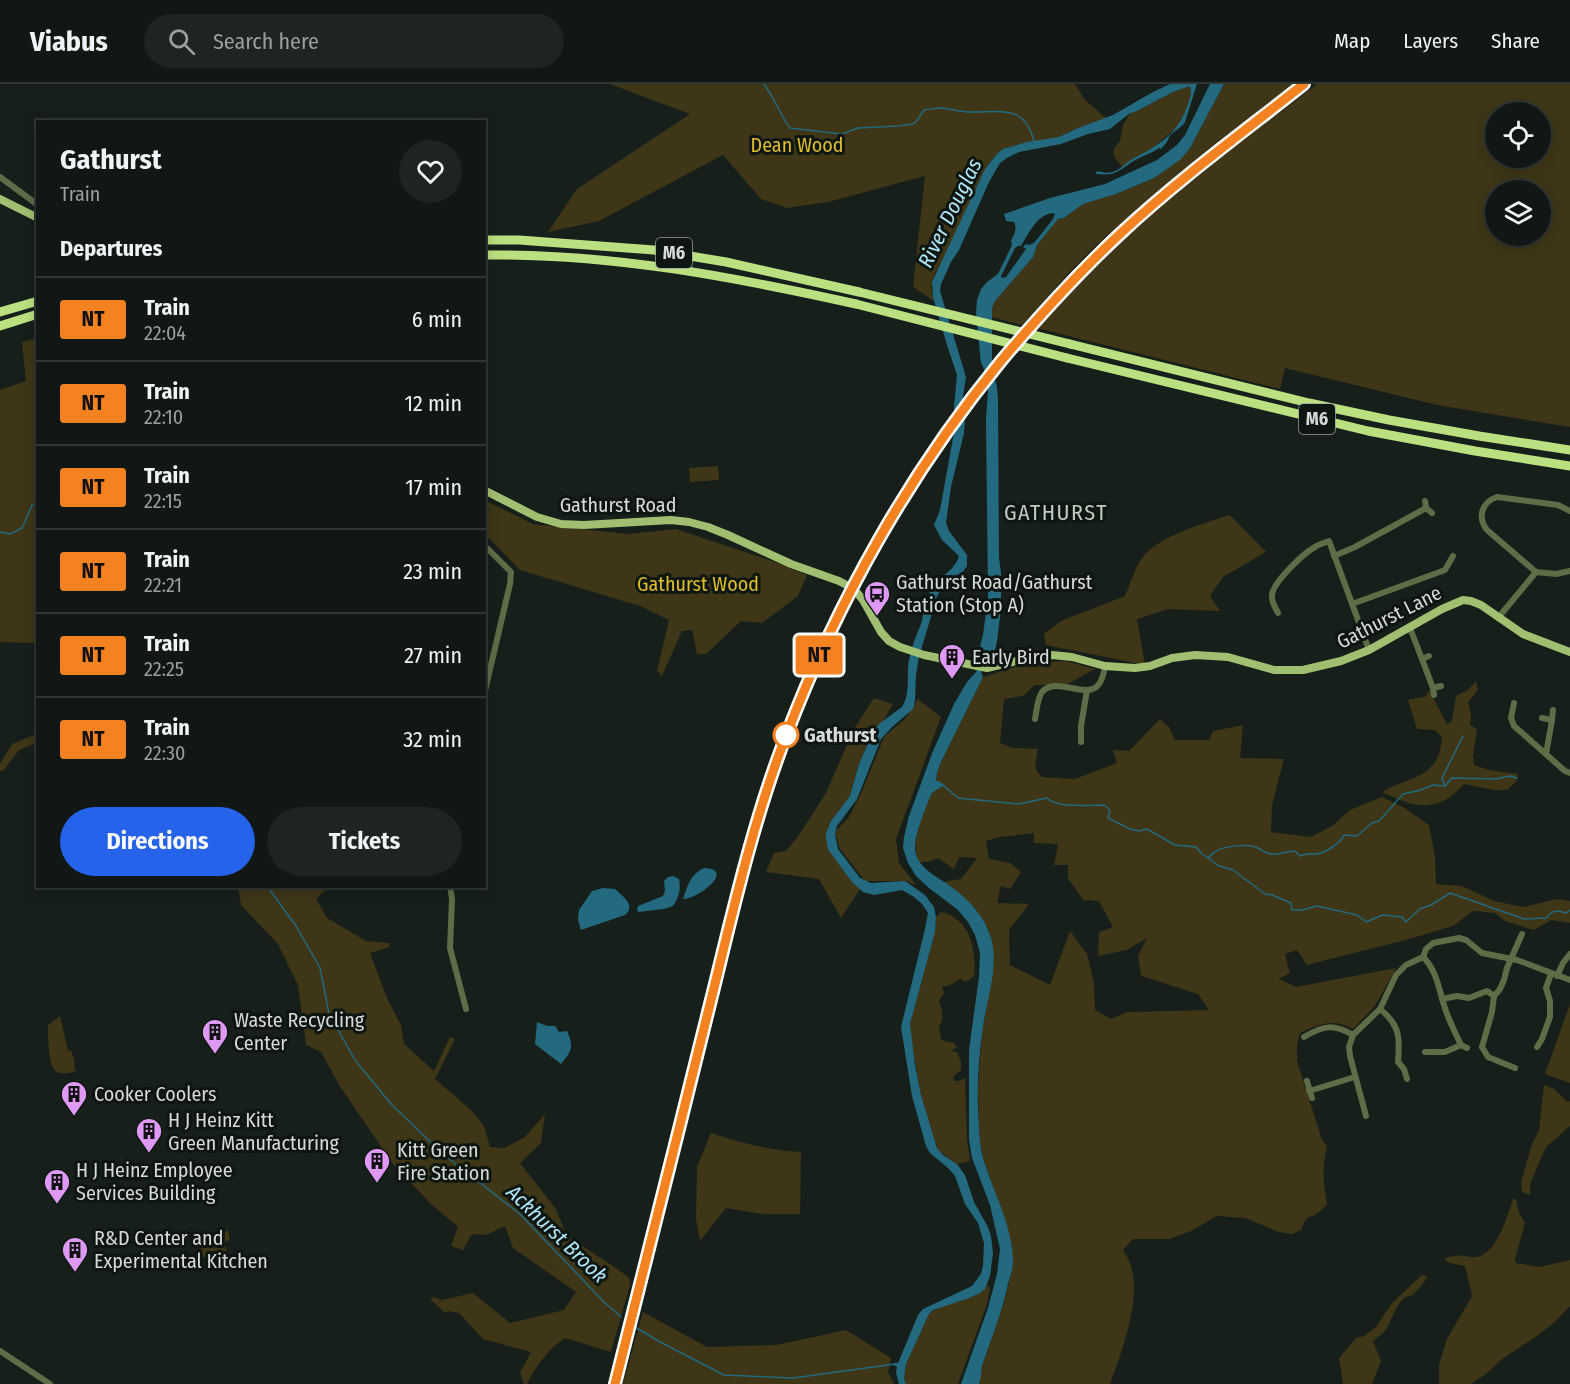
<!DOCTYPE html>
<html lang="en">
<head>
<meta charset="utf-8">
<style>
  :root { --surface:#101714; --page:#1e2422; --text:#f1f3f6; --muted:#9c9fa0; --line:#303634; --accent:#2563eb }
  body { margin:0; font-family:"Fira Sans Condensed",sans-serif; background:var(--page); color:var(--text); height:100vh; display:flex; flex-direction:column; font-size:22px; white-space:nowrap }
  * { box-sizing:border-box; margin:0 }
  p { font-size:20px; color:var(--muted) }
  .icon { flex:none; width:33px; height:33px; fill:none; stroke:currentColor; stroke-width:2; stroke-linecap:round; stroke-linejoin:round }
  .map { position:relative; flex:1; overflow:hidden }
  .sheet { position:absolute; left:36px; top:36px; width:450px; height:768px; display:flex; flex-direction:column; background:var(--surface); border-radius:0px; box-shadow:0 3px 15px #0003,0 0 0 2px var(--line) }
  .sheet>* { flex:none }
  .badge { padding:0 12px; border-radius:4px; font-size:21px; line-height:39px }
  .tools { position:absolute; left:1485px; top:18px; display:grid; gap:12px }
  .tools a { display:grid; place-items:center; width:66px; height:66px; border-radius:50%; background:var(--surface); box-shadow:0 3px 15px #0003,0 0 0 2px var(--line); font-size:30px }
  .map>.badge { position:absolute; translate:-50% -50%; box-shadow:0 0 0 3px #fff }
  h2 { padding:0 24px; font-size:22px; line-height:54px }
  .round { display:grid; place-items:center; flex:none; width:63px; height:63px; border-radius:32px; background:var(--page) }
  .summary { display:flex; align-items:center; justify-content:space-between; height:102px; padding:0 24px }
  h1 { font-size:28px; font-weight:700; line-height:45px }
  .action { display:flex; gap:12px; margin-top:auto; padding:12px 24px }
  .action a { flex:1; height:69px; border-radius:36px; background:var(--accent); color:#fff; font-size:24px; font-weight:700; line-height:69px; text-align:center }
  .action a+a { background:var(--page); color:var(--text) }
  ul { padding:0; list-style:none }
  li { display:flex; align-items:center; gap:18px; height:84px; padding:0 24px; border-top:2px solid var(--line) }
  li div { flex:1 }
  li b { display:block; font-size:22px }
  li em { font-style:normal }
  li .badge { min-width:66px; font-weight:700; text-align:center }
  header { display:flex; align-items:center; gap:36px; box-sizing:border-box; height:84px; padding:0 30px; background:var(--surface); border-bottom:2px solid var(--line) }
  header strong { font-size:28px }
  nav { display:flex; gap:33px; margin-inline-start:auto; font-size:21px }
  .search { width:420px; height:54px; background:var(--page); display:flex; align-items:center; gap:15px; box-sizing:border-box; padding:0 21px; border-radius:33px; color:var(--muted); font-size:22px }
  .map>svg:first-child { display:block }
  .green { fill:#3e3617; fill-rule:evenodd }
  .water { fill:#236a80; fill-rule:evenodd }
  .lines { fill:none; stroke-linecap:round; stroke-linejoin:round }
  .stream { stroke:#236a80; stroke-width:1.5 }
  .minor { stroke:#5e6d48; stroke-width:6 }
  .major { stroke:#a1bf71; stroke-width:8 }
  .highway { stroke:#bbe081; stroke-width:9 }
  .rail { stroke:#9ea5a1; stroke-width:1.5; stroke-dasharray:9 4.5; stroke-linecap:butt }
  .highway-bridge { stroke:#bbe081; stroke-width:9 }
  .line-casing { stroke:#fff; stroke-width:14 }
  .line { stroke:#f58220; stroke-width:9 }
  .stop-dot { fill:#fff; stroke:#f58220; stroke-width:3 }
  .labels { text-anchor:middle; dominant-baseline:central; stroke-width:6; stroke-linejoin:round; paint-order:stroke }
  .shield { fill:#0d1611; stroke:#9aa09c; stroke-width:1.5 }
  .shield-label { font-size:18px; font-weight:bold; fill:#d6dbd8 }
  .park-label { font-size:20px; fill:#e2be24; stroke:#0d1611 }
  .street-label { font-size:20px; fill:#d6dbd8; stroke:#0d1611 }
  .poi-label { font-size:20px; fill:#d6dbd8; stroke:#0d1611; text-anchor:start }
  .stop-label { font-size:20px; font-weight:bold; fill:#d6dbd8; stroke:#0d1611; text-anchor:start }
  .water-label { font-size:21px; font-style:italic; fill:#afe7fb; stroke:#0d1611 }
  .quarter-label { font-size:22px; letter-spacing:1.5px; fill:#becac2; stroke:#0d1611 }
</style>
</head>
<body>
<header>
<strong>Viabus</strong>
<div class="search"><svg class="icon" aria-label="search" viewBox="0 0 24 24"><circle cx="10" cy="10" r="6"/><path d="M15 15l6 6"/></svg>Search here</div>
<nav><a>Map</a><a>Layers</a><a>Share</a></nav>
</header>
<div class="map">
<svg width="1570" height="1300" viewBox="0 0 1570 1300">
  <rect width="100%" height="100%" fill="#161f1a"/>
  <g class="green">
    <polygon points="610,0 1075,0 1085,16 1106,34 1078,44 1059,53 997,70 985,85 955,152 934,192 931,203 934,217 913,203 925,92 828,118 787,124 761,115 723,71 599,137 548,148 577,105 690,30"/>
    <path d="M1224 0H1299C1236 49 1171 96 1111 148 1078 176 1051 209 1022 241L991 233 992 224 995 217 1033 173 1037 161 1057 136 1064 134 1083 120 1116 110 1154 94 1181 74 1190 64Z"/>
    <path d="M1317 0H1570V343L1437 321 1285 284 1280 305 1033 243C1069 204 1106 165 1146 129 1187 93 1232 60 1275 26L1278 30ZM1496 28H1540V74H1496ZM1496 106H1540V152H1496Z"/>
    <polygon points="1190,2 1192,10 1184,32 1181,39 1154,63 1134,74 1122,83 1115,74 1113,68 1115,63 1120,57 1123,41 1130,29 1135,28 1173,8"/>
    <polygon points="37,254 37,559 0,558 0,306 26,297 22,258"/>
    <polygon points="718,382 719,396 690,398 689,384"/>
    <polygon points="484,416 533,440 628,450 676,445 772,477 807,491 798,512 762,539 741,537 706,570 697,570 692,546 682,547 662,592 657,587 669,536 640,522 520,486 485,450"/>
    <path d="M1230 431 1266 468 1223 493 1210 512 1220 527 1168 525 1137 535 1145 581 1046 561 1044 550 1061 537 1125 512C1130 501 1135 483 1142 474 1158 452 1205 439 1230 431Z"/>
    <path d="M1066 577 1095 585 1066 601H1035L1023 612 1004 615 1000 659 1013 664 1038 665C1037 678 1031 682 1042 693L1075 695 1117 679 1113 666 1129 667 1160 635 1169 643 1175 656H1209L1213 647 1243 641 1240 674 1284 675 1272 721 1271 748 1311 753 1332 742 1350 726 1382 713 1403 723 1429 741 1435 773 1436 800 1462 802 1494 817 1523 823 1557 815 1570 817V839L1551 836 1534 846 1505 837 1495 829 1473 827 1453 842 1406 856 1307 881 1297 866 1285 870 1290 889 1279 895 1296 903 1396 884 1375 922 1353 945C1334 934 1319 940 1300 949L1297 961V977L1322 1056 1327 1062C1322 1085 1323 1097 1327 1120 1324 1123 1322 1126 1319 1128 1308 1137 1308 1127 1301 1146L1292 1150 1279 1148 1245 1134 1217 1132 1191 1147 1170 1155H1133L1123 1166C1126 1171 1130 1177 1131 1183 1142 1214 1121 1270 1110 1300H979L981 1286 1005 1215 1013 1179 1009 1150 983 1074 979 1051 978 1004 980 972 983 943 993 883 988 845 974 823 952 803 943 798 961 795 977 774 959 773 954 785 938 774 928 778H919C909 760 923 733 929 715L932 709 944 701 936 698 937 689 941 678 983 593 1028 579ZM1034 749V759L1058 760 1054 781H1068V794L1083 816 1099 817 1113 843 1099 848 1098 872 1127 866 1147 854 1138 872 1141 892 1198 910 1209 926 1127 928 1111 935 1095 926 1094 899 1087 870 1070 847 1050 901 1010 881 1009 846 1029 820 997 819 1001 802 1010 805 1021 788 1010 779 989 775 986 757 1000 753Z"/>
    <path d="M1476 597 1478 606 1468 618 1471 630 1470 641 1477 645 1473 672 1474 681 1489 686 1518 690 1516 698 1507 706H1494L1464 700C1438 730 1415 724 1382 708 1412 691 1439 695 1442 653L1435 646 1417 645 1408 616 1426 612 1429 606 1447 640 1452 637 1456 612 1468 606Z"/>
    <polygon points="874,614 893,620 884,636 873,648 859,680 850,712 831,737 826,749 832,771 860,805 841,834 819,795 766,788 774,769 786,767 799,751 826,709 854,645"/>
    <polygon points="918,615 941,633 896,755 899,779 916,801 905,797 865,797 840,765 835,748 849,733 863,705 884,653 905,635"/>
    <polygon points="37,650 37,659 19,666 3,687 0,687 0,680 12,660"/>
    <path d="M238 803H328L316 815 327 834 366 857 390 859 389 863 370 869 387 914 401 941 404 960 434 987 450 953 455 955 435 995 472 1027 484 1042 490 1063 504 1064 525 1053 545 1030 541 1059 520 1079 556 1125 566 1151 629 1193 630 1201 611 1268 565 1254C548 1265 536 1282 527 1300H524L520 1289 531 1268 483 1255 459 1229 448 1227 445 1229 430 1215 433 1213 442 1216 473 1209 510 1239 564 1226 576 1208 513 1164 505 1142 486 1151 472 1150 463 1166 451 1162 458 1143 431 1120 393 1080 341 1004 321 968 306 961 298 901 278 860 241 821Z"/>
    <path d="M941 828C970 834 977 866 974 892L966 898 960 895 950 901 942 903 944 909 939 917 942 926V936L939 944 941 955 945 957 954 959 957 963 951 967 957 968 961 978V986L953 993 955 997H958L965 994 967 1055 970 1077 957 1080 939 1067 933 1052 921 1011 910 949V940L935 848 936 833Z"/>
    <polygon points="1570,920 1570,999 1545,990"/>
    <path d="M60 932 68 967 71 966 75 979 74 980 76 987C70 989 62 991 57 988 48 984 48 951 48 941Z"/>
    <polygon points="1544,1001 1554,1005 1568,1018 1570,1017 1570,1042 1546,1063 1530,1100 1530,1111 1522,1108 1521,1099 1531,1063 1539,1046"/>
    <path d="M711 1049C740 1059 770 1066 801 1068L800 1130H763L726 1124 700 1157 696 1135 697 1083Z"/>
    <path d="M1513 1115H1516L1519 1129 1525 1139 1515 1175 1516 1179 1539 1183 1570 1176V1222L1554 1239 1534 1254 1502 1275 1486 1290 1471 1300H1439V1281L1447 1255 1472 1212 1465 1182 1454 1180 1446 1177 1445 1174C1451 1172 1457 1171 1463 1172 1468 1172 1473 1174 1477 1173 1498 1168 1507 1132 1513 1115Z"/>
    <polygon points="228,1146 230,1156 224,1158 228,1173 193,1173 207,1159"/>
    <path d="M1422 1191 1427 1192 1425 1197 1413 1211C1397 1213 1394 1232 1387 1244 1384 1249 1378 1253 1373 1257L1381 1277 1372 1300H1343L1339 1274 1356 1254 1364 1252 1376 1243 1392 1219Z"/>
    <path d="M987 1200 990 1204 987 1220 958 1300H906L904 1295 906 1280 929 1230C941 1217 979 1218 987 1200Z"/>
    <polygon points="643,1228 707,1263 776,1261 846,1246 891,1274 888,1288 894,1300 623,1300"/>
  </g>
  <g class="water">
    <path d="M1170 0H1197L1185 38 1183 41 1170 51 1167 58 1161 65 1159 64C1151 70 1141 72 1132 78 1117 88 1116 92 1096 90V89L1097 87C1118 93 1119 82 1134 74 1160 61 1179 48 1188 20 1190 13 1192 9 1190 2L1173 8 1135 28 1130 29 1110 45 1088 50 1061 60 1019 68 1007 74 1000 79 989 98 959 166 951 178 941 200 940 207 966 293 963 312 965 335 964 349 951 403 946 439 949 447 967 471V482L962 489 955 492 947 497 937 512 919 573 916 591 915 616 913 625 892 643 881 655 857 715 837 742 835 750 838 765 860 794 871 799 905 797 925 811 934 823 936 833 935 848 910 940 915 981 921 1011 937 1064 943 1071 957 1080 965 1091 974 1118 988 1143 991 1152 993 1169 990 1192 985 1205 980 1209 969 1214 933 1226 929 1230 906 1280 904 1295 906 1300H899L896 1289 897 1283 894 1281V1279H898L918 1231 923 1225 972 1202 981 1190 983 1182 984 1159 978 1139 965 1120 955 1092 948 1084 930 1069 926 1062 912 1012 901 943 925 845 928 829 922 820 914 813 902 806 874 811 863 808 852 798 832 771 828 765 826 754V749L831 737 850 712 859 680 873 648 879 640 902 623C911 609 906 592 909 576 911 564 916 552 921 540 923 534 923 528 925 522 927 515 930 511 930 504 940 493 955 486 959 472L942 456 934 441 940 426 955 343 954 322 957 291 947 261 933 213 932 198 985 85 997 70 1003 65 1027 58 1059 53 1078 44 1113 31 1153 8Z"/>
    <path d="M1210 0H1224L1190 64 1181 75 1154 94 1116 110 1083 120 1064 134 1058 135 1037 161 1033 173 995 217 992 224V282L994 293 997 303 998 316 999 474 1001 489V525L997 557 995 567 991 574 984 580 981 588 983 593 941 678 937 689 936 697H939L944 701 932 709 929 715C924 730 916 747 915 762 914 784 939 793 953 804 969 816 985 833 991 854 999 883 987 914 983 943 979 970 977 998 978 1024 979 1041 979 1058 983 1074 993 1108 1013 1142 1013 1178 1013 1185 1010 1193 1008 1200 1002 1229 991 1255 982 1282 981 1288 981 1294 979 1300H961L988 1224 997 1190 1000 1165 990 1121 972 1074 969 1055V966L979 893 980 869 975 851 968 838 958 826 929 804 916 792 908 779 903 764 904 753 909 732 933 667 954 620 967 598 976 588 980 577 979 567 983 551 988 513 986 335 988 307 986 289 981 279 976 229 977 216 981 205 987 198 998 190 1012 161 1011 157C1013 152 1018 145 1014 138L1006 137 1004 130 1050 114 1105 100 1157 76 1177 61 1185 51ZM1052 129 1055 130 1053 135 1034 159 1029 161 1026 160 1023 163 1026 165 1006 193 1002 194 1001 192 1015 164 1018 162H1021C1029 149 1036 132 1052 129Z"/>
    <path d="M704 784C736 785 699 815 683 815 688 801 690 791 704 784Z"/>
    <path d="M673 792 679 795C681 805 679 813 673 822L664 825 638 828 637 825 638 822 663 812 665 807 664 797 668 793Z"/>
    <path d="M603 804 615 805C622 812 637 821 625 831L581 846 578 836 579 826 592 807Z"/>
    <path d="M537 938 547 942H555L559 948 567 947C574 963 572 967 561 980L535 960Z"/>
  </g>
  <g class="lines">
    <g class="stream">
      <path d="M764 0C774 14 780 30 790 44L842 50 858 44 898 42 913 40 916 38 924 26C930 25 937 24 942 24 952 25 961 28 970 28 1000 29 1024 19 1034 57"/>
      <polyline points="0,448 10,450 22,444 32,421 38,417"/>
      <polyline points="1463,652 1442,694 1445,702 1452,694 1496,695 1510,692 1517,694"/>
      <path d="M942 701 944 702 958 714 1019 720 1047 714C1056 724 1090 721 1104 721L1110 726 1108 734 1130 745 1139 747 1147 745 1175 761 1196 763 1201 769 1208 774C1210 772 1212 769 1215 768 1223 762 1249 759 1258 764 1262 766 1266 770 1271 770 1278 771 1288 767 1295 767L1300 772C1306 769 1308 770 1315 770 1324 770 1341 759 1344 751L1357 752 1372 739 1379 737 1403 710 1421 706 1433 701 1445 702"/>
      <polyline points="1208,774 1219,782 1233,786 1265,810 1272,811 1291,819 1292,826 1302,826 1317,822 1357,831 1366,838 1383,831 1402,833 1406,838 1420,825 1431,821 1450,809 1524,835 1546,834 1552,828 1559,827 1566,829 1570,826"/>
      <polyline points="267,802 296,842 320,884 329,930 355,976 391,1020 443,1070 520,1130 604,1218 621,1233"/>
      <polyline points="633,1242 662,1259 724,1291 793,1294 895,1280"/>
    </g>
    <g class="minor">
      <polyline points="0,93 38,121"/>
      <polyline points="1425,417 1426,424 1432,429"/>
      <path d="M1570 427 1558 421 1497 413C1482 418 1477 433 1487 446L1536 488 1556 490 1570 487"/>
      <polyline points="484,461 511,488 510,500 484,611"/>
      <polyline points="1334,472 1355,463 1426,424"/>
      <polyline points="1352,520 1445,486 1453,472"/>
      <path d="M1278 529C1275 523 1271 517 1272 511 1273 498 1304 469 1315 463 1319 460 1324 459 1329 457L1369 566"/>
      <polyline points="1498,534 1536,488"/>
      <polyline points="1410,544 1422,575"/>
      <polyline points="1429,572 1422,575 1433,604"/>
      <polyline points="1434,611 1433,604 1441,602"/>
      <polyline points="1514,619 1511,634 1514,642 1565,687 1570,689"/>
      <polyline points="1542,634 1552,636 1553,626"/>
      <path d="M1035 635C1037 626 1037 615 1042 608 1056 591 1087 617 1099 600 1103 595 1104 588 1105 582"/>
      <polyline points="1081,658 1081,642 1087,606"/>
      <polyline points="1546,670 1552,636"/>
      <polyline points="450,802 452,815 450,864 466,925"/>
      <path d="M1423 873C1436 885 1439 905 1444 921 1448 935 1455 948 1461 961"/>
      <polyline points="1557,892 1563,879 1570,870"/>
      <polyline points="1442,915 1457,912 1469,914 1487,907 1494,912"/>
      <path d="M1380 925C1400 941 1400 954 1398 978L1404 985 1407 995"/>
      <path d="M1304 953C1324 941 1334 940 1353 951"/>
      <polyline points="1482,963 1492,928 1494,912 1500,905 1504,896 1507,884 1522,850"/>
      <polyline points="1482,963 1488,973 1515,984"/>
      <polyline points="1537,963 1542,955 1550,933 1550,917 1546,904 1551,890"/>
      <polyline points="1425,968 1445,968 1461,961 1467,964"/>
      <polyline points="1307,997 1312,1014"/>
      <polyline points="1309,1007 1355,993"/>
      <polyline points="1366,1032 1350,972 1349,963 1353,951 1380,925 1396,891 1406,881 1423,873 1426,865 1433,859 1459,854 1466,856 1482,869 1517,876 1570,896"/>
      <polyline points="0,1267 50,1300"/>
    </g>
    <g class="major">
      <polyline points="0,115 38,134"/>
      <polyline points="484,406 537,433 561,440 584,441 671,436 689,438 708,443 728,451 791,480 839,497 854,505 863,516 881,548 889,557 900,563 924,571 987,584 1038,572 1052,571 1072,573 1105,582 1135,584 1150,582 1172,574 1195,571 1228,573 1274,586 1303,586 1341,577 1369,566 1442,525 1463,516 1471,517 1481,521 1523,550 1570,568"/>
    </g>
    <g class="highway">
      <polyline points="484,156 519,156 654,166 726,178 859,208"/>
      <path d="M484 171C610 169 734 193 856 220"/>
      <polyline points="0,228 38,217"/>
      <polyline points="0,242 38,230"/>
      <polyline points="1070,260 1309,319 1389,336 1479,352 1570,366"/>
      <polyline points="1067,274 1368,347 1475,367 1570,382"/>
    </g>
    <path class="rail" d="M615 1300C647 1174 678 1049 709 923 732 832 752 740 786 652 837 517 909 388 1002 277 1039 232 1079 189 1121 149 1179 95 1242 48 1304 0"/>
    <g class="highway-bridge">
      <polyline points="859,208 1070,260"/>
      <polyline points="856,220 1067,274"/>
    </g>
  </g>
  <g class="lines">
    <g class="line-casing">
      <path id="line" d="M615 1300C648 1172 679 1044 711 916 733 827 753 737 786 652 837 518 910 388 1001 277 1039 232 1078 189 1121 149 1179 95 1242 49 1304 0"/>
    </g>
    <use href="#line" class="line"/>
  </g>
  <defs>
    <g id="bus-pin" transform="scale(1.35)"><path d="M0 17L-7.5 6A9.5 9.5 0 1 1 7.5 6Z" fill="#dd99f4" stroke="#0d1611"/><path d="M-5-6H5V4H4V6H2V4H-2V6H-4V4H-5ZM-3.5-4V0h7V-4ZM-3.5 1.2v1.5H-2V1.2ZM2 1.2v1.5H3.5V1.2Z" fill="#111"/></g>
    <g id="building-pin" transform="scale(1.35)"><path d="M0 17L-7.5 6A9.5 9.5 0 1 1 7.5 6Z" fill="#dd99f4" stroke="#0d1611"/><path d="M-4-6H4V6H1V3H-1V6H-4ZM-2.5-4.3h1.7v1.8h-1.7ZM.8-4.3h1.7v1.8H.8ZM-2.5-1h1.7V.8h-1.7ZM.8-1h1.7V.8H.8Z" fill="#111"/></g>
  </defs>
  <g fill-rule="evenodd">
    <use href="#bus-pin" x="877" y="510"/>
    <use href="#building-pin" x="952" y="573"/>
    <use href="#building-pin" x="215" y="948"/>
    <use href="#building-pin" x="74" y="1010"/>
    <use href="#building-pin" x="149" y="1047"/>
    <use href="#building-pin" x="377" y="1077"/>
    <use href="#building-pin" x="57" y="1098"/>
    <use href="#building-pin" x="75" y="1166"/>
  </g>
  <circle class="stop-dot" cx="786" cy="651" r="12"/>
  <g class="labels">
    <g class="shield">
      <rect x="656" y="154" width="36" height="30" rx="4.5"/>
      <rect x="1299" y="320" width="36" height="30" rx="4.5"/>
    </g>
    <g class="shield-label">
      <text x="674" y="169">M6</text>
      <text x="1317" y="335">M6</text>
    </g>
    <g class="park-label">
      <text x="797" y="61">Dean Wood</text>
      <text x="698" y="500">Gathurst Wood</text>
    </g>
    <g class="street-label">
      <text x="618" y="421">Gathurst Road</text>
      <text transform="translate(1389 533) rotate(-27)">Gathurst Lane</text>
    </g>
    <g class="poi-label">
      <text x="896" y="498">Gathurst Road/Gathurst<tspan x="896" dy="23">Station (Stop A)</tspan></text>
      <text x="972" y="573">Early Bird</text>
      <text x="234" y="936">Waste Recycling<tspan x="234" dy="23">Center</tspan></text>
      <text x="94" y="1010">Cooker Coolers</text>
      <text x="168" y="1036">H J Heinz Kitt<tspan x="168" dy="23">Green Manufacturing</tspan></text>
      <text x="397" y="1066">Kitt Green<tspan x="397" dy="23">Fire Station</tspan></text>
      <text x="76" y="1086">H J Heinz Employee<tspan x="76" dy="23">Services Building</tspan></text>
      <text x="94" y="1154">R&amp;D Center and<tspan x="94" dy="23">Experimental Kitchen</tspan></text>
    </g>
    <g class="stop-label">
      <text x="804" y="651">Gathurst</text>
    </g>
    <g class="water-label">
      <text transform="translate(950 129) rotate(-64)">River Douglas</text>
      <text transform="translate(557 1150) rotate(44)">Ackhurst Brook</text>
    </g>
    <g class="quarter-label">
      <text x="1056" y="428">GATHURST</text>
    </g>
  </g>
</svg>
<div class="tools">
<a><svg class="icon" aria-label="locate" viewBox="0 0 24 24"><circle cx="12" cy="12" r="6"/><path d="M12 2v4M12 18v4M2 12h4M18 12h4"/></svg></a>
<a><svg class="icon" aria-label="layers" viewBox="0 0 24 24"><path d="M12 4l9 5-9 5-9-5zM3 14l9 5 9-5"/></svg></a>
</div>
<b class="badge" style="left:819px;top:571px;background:#f58220;color:#111">NT</b>
<section class="sheet">
<div class="summary"><div><h1>Gathurst</h1><p>Train</p></div><a class="round"><svg class="icon" aria-label="heart" viewBox="0 0 24 24"><path d="M12 20l-8-8c-3-5 5-10 8-4 3-6 11-1 8 4z"/></svg></a></div>
<h2>Departures</h2>
<ul>
<li><span class="badge" style="background:#f58220;color:#111">NT</span><div><b>Train</b><p>22:04</p></div><em>6 min</em></li>
<li><span class="badge" style="background:#f58220;color:#111">NT</span><div><b>Train</b><p>22:10</p></div><em>12 min</em></li>
<li><span class="badge" style="background:#f58220;color:#111">NT</span><div><b>Train</b><p>22:15</p></div><em>17 min</em></li>
<li><span class="badge" style="background:#f58220;color:#111">NT</span><div><b>Train</b><p>22:21</p></div><em>23 min</em></li>
<li><span class="badge" style="background:#f58220;color:#111">NT</span><div><b>Train</b><p>22:25</p></div><em>27 min</em></li>
<li><span class="badge" style="background:#f58220;color:#111">NT</span><div><b>Train</b><p>22:30</p></div><em>32 min</em></li>
</ul>
<div class="action"><a>Directions</a><a>Tickets</a></div>
</section>
</div>
</body>
</html>
